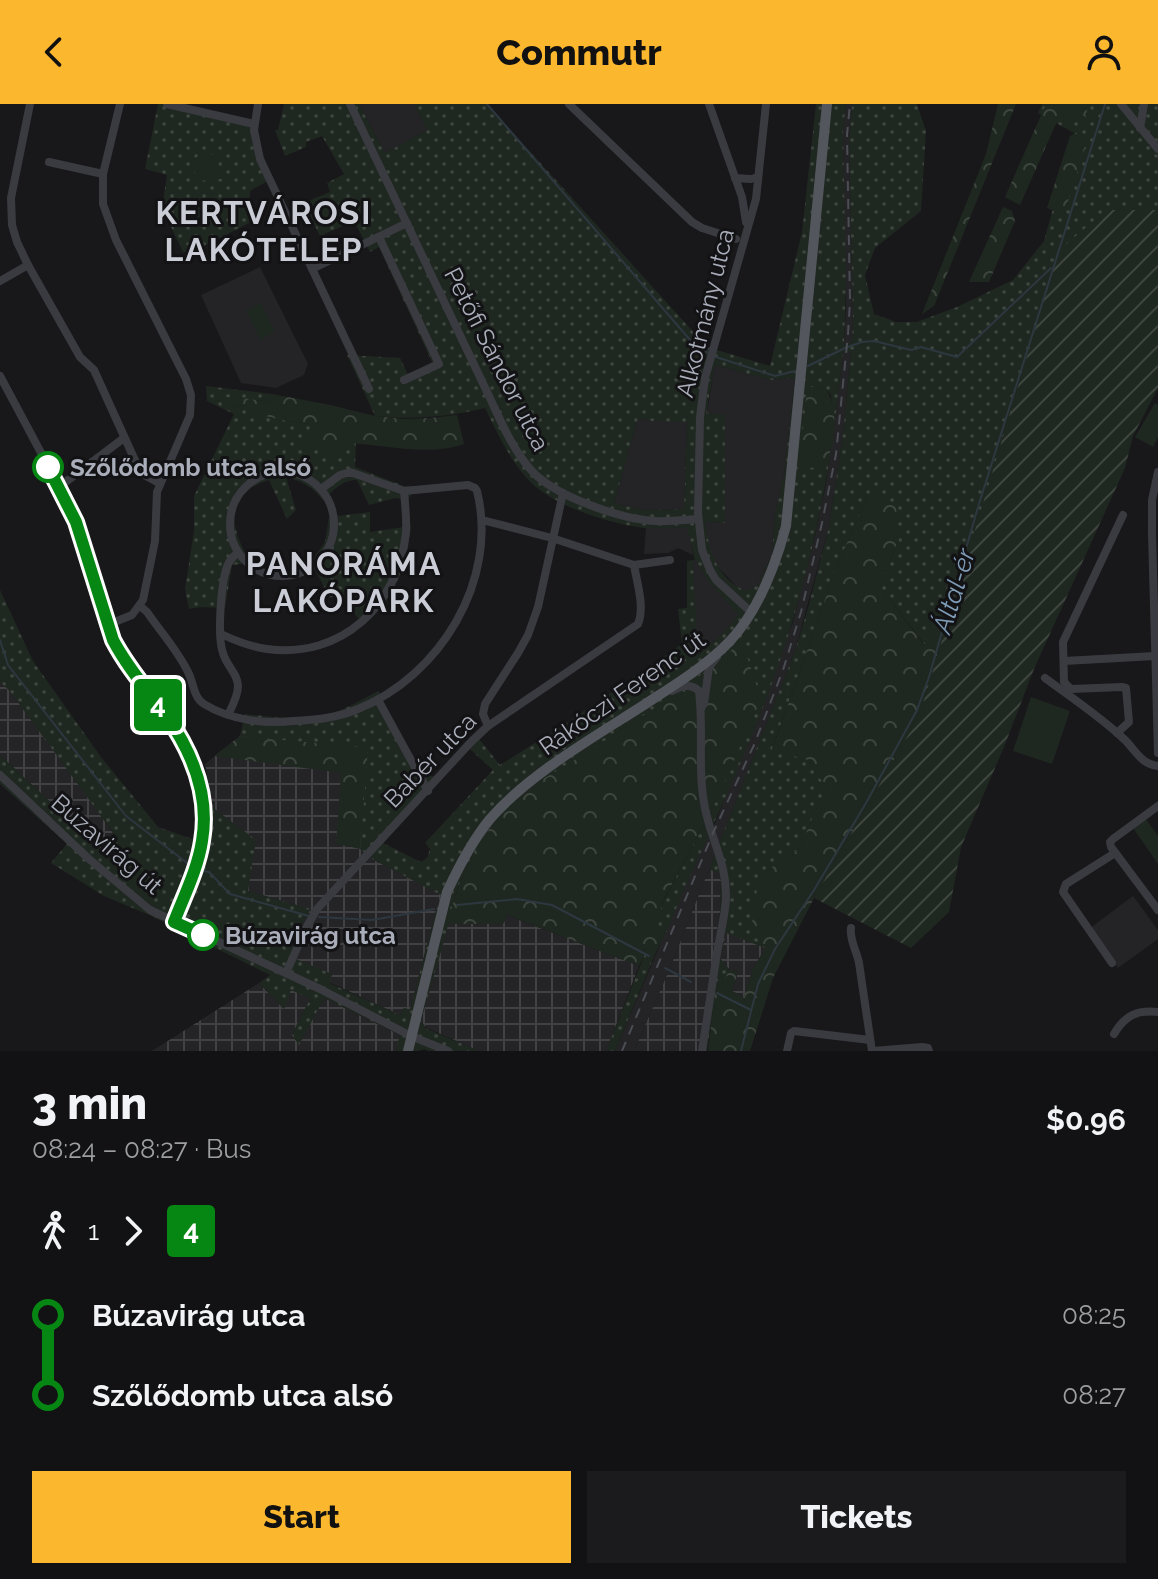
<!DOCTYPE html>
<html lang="en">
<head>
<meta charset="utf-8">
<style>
  :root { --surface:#121214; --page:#1b1b1d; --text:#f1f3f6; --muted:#9c9ea0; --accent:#fbb72e }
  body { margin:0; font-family:Raleway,sans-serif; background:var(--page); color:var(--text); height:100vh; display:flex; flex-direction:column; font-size:30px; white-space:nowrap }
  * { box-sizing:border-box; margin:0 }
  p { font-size:26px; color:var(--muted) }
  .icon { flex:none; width:44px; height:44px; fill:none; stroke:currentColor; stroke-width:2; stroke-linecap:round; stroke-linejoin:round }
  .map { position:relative; height:947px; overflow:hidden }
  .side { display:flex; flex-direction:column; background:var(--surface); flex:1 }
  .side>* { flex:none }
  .badge { padding:0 16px; border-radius:6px; font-size:28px; line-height:52px }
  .map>.badge { position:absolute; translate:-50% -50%; box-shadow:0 0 0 4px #fff }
  .legs { display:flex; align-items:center; gap:12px; height:88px; padding:0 32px; font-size:26px }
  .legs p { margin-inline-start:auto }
  .overview { display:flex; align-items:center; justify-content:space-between; height:136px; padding:0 32px }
  h1 { font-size:44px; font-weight:800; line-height:60px }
  .cta { display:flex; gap:16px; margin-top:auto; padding:16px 32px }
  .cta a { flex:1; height:92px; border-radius:0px; background:var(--accent); color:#111; font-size:32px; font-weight:800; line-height:92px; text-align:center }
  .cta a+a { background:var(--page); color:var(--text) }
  ul { padding:0 32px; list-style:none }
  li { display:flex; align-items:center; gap:28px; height:80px; font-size:30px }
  li i { display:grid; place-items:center; width:12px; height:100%; margin:0 10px; background:currentColor }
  li i::after { content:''; width:20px; height:20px; margin:-10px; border:6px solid; border-radius:50%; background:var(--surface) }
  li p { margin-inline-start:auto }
  li:first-child i { background:linear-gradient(#0000 50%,currentColor 0) }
  li:last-child i { background:linear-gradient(currentColor 50%,#0000 0) }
  header { display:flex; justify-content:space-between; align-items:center; height:104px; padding:0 32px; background:var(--accent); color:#111; font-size:36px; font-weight:800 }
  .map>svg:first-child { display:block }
  .built { fill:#242427 }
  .industrial { fill:url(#industrial-grid) }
  .grass { fill:url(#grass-dots); fill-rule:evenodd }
  .forest { fill:url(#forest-crowns) }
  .park { fill:#1f2820 }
  .garden { fill:url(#garden-furrows) }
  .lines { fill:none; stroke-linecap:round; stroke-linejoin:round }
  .stream { stroke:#2d373f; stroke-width:2 }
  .minor { stroke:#3a3b41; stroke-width:8 }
  .major { stroke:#54565e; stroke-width:10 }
  .rail { stroke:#4b4d54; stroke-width:2; stroke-dasharray:10 8; stroke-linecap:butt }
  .line-1-casing { stroke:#fff; stroke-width:18 }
  .line-1 { stroke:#068613; stroke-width:12 }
  .stop-1-dot { fill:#fff; stroke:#068613; stroke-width:4 }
  .labels { text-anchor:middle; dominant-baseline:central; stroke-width:6; stroke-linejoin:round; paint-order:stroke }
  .street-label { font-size:24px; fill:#a9aeba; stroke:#131315 }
  .stop-label { font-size:24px; font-weight:bold; fill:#a9aeba; stroke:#131315; text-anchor:start }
  .water-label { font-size:26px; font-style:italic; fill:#7f9cb7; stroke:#131315 }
  .district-label { font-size:32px; font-weight:bold; letter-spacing:2px; fill:#cacdd6; stroke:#131315 }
</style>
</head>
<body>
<header><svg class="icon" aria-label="back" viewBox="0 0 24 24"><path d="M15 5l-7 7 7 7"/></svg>Commutr<svg class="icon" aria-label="person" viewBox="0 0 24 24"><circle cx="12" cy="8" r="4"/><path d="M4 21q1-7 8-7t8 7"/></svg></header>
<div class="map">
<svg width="1158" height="947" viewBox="0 0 1158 947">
  <defs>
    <pattern id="industrial-grid" width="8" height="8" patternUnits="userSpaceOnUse" patternTransform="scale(2)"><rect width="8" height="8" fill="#242427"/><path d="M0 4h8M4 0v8" fill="none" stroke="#414144"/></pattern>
    <pattern id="grass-dots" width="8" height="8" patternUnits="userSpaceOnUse" patternTransform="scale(2)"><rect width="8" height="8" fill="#1f2820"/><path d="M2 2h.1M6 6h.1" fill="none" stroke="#3d453e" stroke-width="1.8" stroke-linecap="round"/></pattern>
    <pattern id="forest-crowns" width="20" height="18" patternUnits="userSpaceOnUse" patternTransform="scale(2)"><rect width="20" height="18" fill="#1f2820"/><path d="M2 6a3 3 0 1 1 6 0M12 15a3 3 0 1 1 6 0" fill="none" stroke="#3d453e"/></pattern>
    <pattern id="garden-furrows" width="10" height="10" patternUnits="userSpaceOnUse" patternTransform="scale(2)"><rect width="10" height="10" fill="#1f2820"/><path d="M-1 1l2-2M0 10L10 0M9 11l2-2" fill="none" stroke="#3d453e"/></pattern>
  </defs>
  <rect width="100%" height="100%" fill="#18181a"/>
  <g class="built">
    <polygon points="359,0 414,0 427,26 385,49"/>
    <polygon points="846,0 852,0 849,38 853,212 852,239 844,241 846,202 843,25"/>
    <polygon points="260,163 308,260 304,271 276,284 241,279 201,191"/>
    <polygon points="843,248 851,248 843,329 829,422 795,547 670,864 634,947 615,947 698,751 716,717 793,518 814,437 826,379 834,324"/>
    <polygon points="715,261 769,276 795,274 784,371 775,409 772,450 758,481 746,487 737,483 717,462 710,449 707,434 705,418 725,419 725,311 707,309"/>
    <polygon points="638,314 652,317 687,317 684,405 643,406 614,399"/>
    <polygon points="685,423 689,426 693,451 678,444 668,449 644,450 646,424"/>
    <polygon points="693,456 695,456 708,477 739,510 721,531 697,551"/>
    <polygon points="1133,792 1158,826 1158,835 1118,864 1089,825"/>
  </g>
  <g class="industrial">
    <polygon points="0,578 9,586 70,667 117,735 105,749 0,651"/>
    <polygon points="240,632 368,644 374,756 442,791 435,810 410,906 404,904 400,911 331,879 329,877 332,871 288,855 303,818 310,805 248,787 200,694 197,681 208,676 205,660"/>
    <polygon points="709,765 719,769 721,777 720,808 699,947 634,947 670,864"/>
    <polygon points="506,811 639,862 606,947 479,947 425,923 421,916 448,820 504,820"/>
    <polygon points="726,828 765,844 752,867 744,893 732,887 738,868 729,865 720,855"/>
    <polygon points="259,879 283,904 291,885 310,895 292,931 299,940 324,894 400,931 396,947 152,947"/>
  </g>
  <g class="grass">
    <polygon points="158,0 174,0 257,18 256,37 271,75 250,87 249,119 190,149 183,148 162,104 167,71 145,65"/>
    <path d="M284 0H359L385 49 427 26 414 0H487L707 243 770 262 802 128 816 0H846L843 25 846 177 844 241 852 238 853 212 849 38 852 0H917L926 27 921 107 875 144 865 171 874 210 896 218H917L957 203 1013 176 1044 137 1074 29 1038 9 1042 0H1158V106H1107L952 507 939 503 925 541 880 482 899 435 868 391 836 464 772 645 808 656 826 683 799 745 759 772 765 844 726 829 720 854 729 865 722 884 717 880 707 947H699L720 808 721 777 719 769 709 765 795 547 808 504 829 422 843 329 851 248 843 249 834 324 831 291 825 284 807 283 823 357 831 347C819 421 802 494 777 565 746 656 702 741 666 829L657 825 662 800 719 691 714 563 682 587 522 690C500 713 478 739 464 769 456 786 452 803 448 821 440 853 430 885 421 916L425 924 479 947H429L424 945 417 947H396L400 931 324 894 299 941 292 931 310 895 291 886 284 905 259 879 270 871 147 810 104 792 51 759 67 740 0 680V651L104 748 117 734 9 586 0 578V486L33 557 101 653 158 723 198 737 202 709 200 694 256 736 248 787 311 805 303 818 289 855H296L332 870 330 877 331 880 400 911 404 904 410 906 435 810 441 791 374 756 360 745 368 645 240 632 245 610C276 614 308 617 338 607 352 602 365 594 378 587L422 670 443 674 383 739 421 758 427 754 430 745 425 739 493 666 470 645 479 635 500 661 562 622 682 540 678 505 687 504V457L693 456 698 551 721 531 738 510 708 477 695 456 688 426 684 423C672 424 659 425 647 424 616 422 559 403 536 383 512 362 499 332 485 304 447 313 413 316 375 312L347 251 400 254 408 271 432 258 379 143 370 148 354 117 320 132 304 99 330 88 327 79 344 70 322 32 306 38V43L285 52 275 26H278ZM715 261 769 276 795 274 784 371 775 409 772 450 758 481 746 487C717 475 709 447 705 418L725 419V311L707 309 708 298ZM638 314 652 317 687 318 684 405 643 406 614 399Z"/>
    <path d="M206 282 272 290 270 298 237 293 215 295 230 302 251 303 250 307 287 317 312 320 337 352 344 339H356L355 363 404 382H411V391L408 396 396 394 369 401 357 376C342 376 334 386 323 396 313 383 301 377 286 373L296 406 287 415 269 376C225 390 229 421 248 454L241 460 232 461 225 504 200 503 189 505 185 485 194 427V392L234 310 207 297Z"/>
    <path d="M370 408V428L411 422C404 464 398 492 364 521L338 490 330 494 311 458 325 438 329 413Z"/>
    <polygon points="647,845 656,848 615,947 606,947"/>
  </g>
  <g class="forest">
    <polygon points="998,0 1016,0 934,202 922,210 986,50"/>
    <polygon points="1046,0 1089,0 1084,16 1058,15 1020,101 1005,93"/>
    <polygon points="1080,27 1087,37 1064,110 1047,104 1070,32"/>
    <polygon points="1003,103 1012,107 1015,117 989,178 969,178"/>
    <path d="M807 283 825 284C836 298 837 329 831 346 828 354 820 359 813 364L801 362 800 358Z"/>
    <path d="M272 290 330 301 375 312 403 315 431 314 457 311 464 340C426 353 384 340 345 339L337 353 304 341 311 320 287 317 249 308 250 303 230 302 213 294 237 293 269 298Z"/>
    <polygon points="868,391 896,402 899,434 880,482 924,541 939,502 952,507 922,603 910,628 814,794 773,874 750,947 708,947 716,880 722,883 729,865 738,868 732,887 744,893 752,867 765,844 751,826 759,772 799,745 826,683 808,656 772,646 836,464"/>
    <path d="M742 537 761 595 719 691 662 799 658 824 666 829 656 848 647 846 639 862 507 811 504 820H448C458 772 483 722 522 690 541 675 564 663 584 650 638 615 693 581 742 537Z"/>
    <polygon points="240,632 368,644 360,745 336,740 341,669 214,652"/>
  </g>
  <g class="park">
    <polygon points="217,50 221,75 199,77 190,59 198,52"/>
    <polygon points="261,199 275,228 260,236 246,206"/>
    <polygon points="1155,299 1158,301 1158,333 1153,343 1135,333"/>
    <polygon points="1031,593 1070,607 1052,660 1013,647"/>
    <polygon points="1146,715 1158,732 1158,760 1133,724"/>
  </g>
  <polygon class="garden" points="1107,106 1158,106 1158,284 1133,332 1125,364 1034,565 1004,643 961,743 949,808 911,844 814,794 910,628 922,603 1059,146"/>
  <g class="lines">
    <g class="stream">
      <polyline points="487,0 697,244 709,249"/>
      <polyline points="716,253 775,272 795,267"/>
      <polyline points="808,262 845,244 862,238 874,237 911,246 921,243 957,253 1051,164"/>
      <polyline points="0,536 8,561 126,712 191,762"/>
      <polyline points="203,767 209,768 230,790 309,812"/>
      <polyline points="457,801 517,795 552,801 649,852"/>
      <polyline points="319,813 372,816 434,805"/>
      <polyline points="665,864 691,878"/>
      <polyline points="717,889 751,906"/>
      <polyline points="741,947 758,880 775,845 814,786 866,699 917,606 929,573 978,403 1105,0"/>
    </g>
    <g class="minor">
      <polyline points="30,0 11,94 12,121 17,138 28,161 80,253 94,266 138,363 146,372 159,379"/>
      <polyline points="167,0 254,20"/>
      <polyline points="258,0 254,26 260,55 369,285"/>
      <path d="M350 0 488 290C500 315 512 345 531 366 554 392 620 415 655 417 669 418 684 416 698 415"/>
      <polyline points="569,0 692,118 702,124 736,135"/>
      <polyline points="709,0 742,93 746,118"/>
      <polyline points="1121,0 1158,45"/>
      <polyline points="1140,24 1144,0"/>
      <polyline points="49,58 103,70"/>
      <polyline points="735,74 751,75 758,73"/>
      <polyline points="379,133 439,260 404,276"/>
      <polyline points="312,165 407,119"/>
      <polyline points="0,177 28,161"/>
      <polyline points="0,272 71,405 82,435 103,508 113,536 122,553 178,628 194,661 200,683 204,707 202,738 174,818"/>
      <polyline points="1158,368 1152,396 1152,429 1158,649"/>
      <circle cx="282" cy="420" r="52"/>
      <polyline points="59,383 124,334"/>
      <polyline points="482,416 552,434 634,461 670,456"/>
      <path d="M140 502 147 508C160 527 178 547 188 568 194 579 193 593 204 600 230 616 263 620 293 617 315 616 337 614 358 605 440 572 499 476 477 387L475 384 468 381 404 387 350 368 340 371 321 385"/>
      <polyline points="751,508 716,476 710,466 702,446 698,409 700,313 705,274 756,95 766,0"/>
      <polyline points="107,521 132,511 143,496 155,437 157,388 190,311 191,291 186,275 116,136 103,100 103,70 120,0"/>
      <path d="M221 530C236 537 251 543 267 545 342 555 398 501 406 429 407 415 405 401 404 387"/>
      <polyline points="1064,557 1155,552"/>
      <path d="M1045 574C1072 594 1101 613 1125 636 1136 647 1141 660 1158 662"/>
      <path d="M672 587C682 582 690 579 699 587 704 626 697 665 705 704 711 736 727 759 726 794 725 813 720 831 717 849 712 882 707 914 702 947"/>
      <polyline points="378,596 428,687"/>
      <polyline points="704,600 709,563 717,553"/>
      <path d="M228 611C232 603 238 592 238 582 238 570 226 561 223 549 217 532 221 480 227 463 229 456 233 453 238 448"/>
      <polyline points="488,622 483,610 485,600 518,549 528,531 538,503 563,389"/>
      <polyline points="1117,629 1129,618 1126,584 1122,583 1071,585 1064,578 1063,538 1123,411"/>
      <polyline points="0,671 89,755 150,806 320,885 411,932 448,947"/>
      <polyline points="1158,702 1113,735 1110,738 1111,743 1158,806"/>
      <path d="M851 824C849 835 857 848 859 859L872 947"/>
      <polyline points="1112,859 1063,788 1066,780 1115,749"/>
      <path d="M286 869 306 824 317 805 471 638 488 622 638 520C645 503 637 479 634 461"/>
      <path d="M1114 930C1125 911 1137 906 1158 908"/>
      <polyline points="787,947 791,929 794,927 870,936"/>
      <polyline points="873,947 922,943 928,944 929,947"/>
    </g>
    <path class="major" d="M408 947 447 788C459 762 472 737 490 715 530 669 596 632 647 599 676 580 706 562 730 537 759 506 775 463 786 422L827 0"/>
    <polyline class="rail" points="622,947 713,729 754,641 783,566 801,508 822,419 836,350 848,230 850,197 847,31 850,0"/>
  </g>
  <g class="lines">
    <g class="line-1-casing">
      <path id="line-1" d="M48 363 76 418 113 536C127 563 148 587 166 611 192 648 210 691 202 737 198 764 184 792 174 818L203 831"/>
    </g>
    <use href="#line-1" class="line-1"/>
  </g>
  <g class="stop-1-dot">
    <circle cx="48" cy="363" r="14"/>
    <circle cx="203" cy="831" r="14"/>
  </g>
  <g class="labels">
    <g class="street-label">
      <text transform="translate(705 209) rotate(-76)">Alkotmány utca</text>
      <text transform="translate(497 255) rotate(63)">Petőfi Sándor utca</text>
      <text transform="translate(622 589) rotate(-35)">Rákóczi Ferenc út</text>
      <text transform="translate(430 656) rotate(-46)">Babér utca</text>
      <text transform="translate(107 740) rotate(41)">Búzavirág út</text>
    </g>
    <g class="stop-label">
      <text x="70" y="363">Szőlődomb utca alsó</text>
      <text x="225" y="831">Búzavirág utca</text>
    </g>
    <g class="water-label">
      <text transform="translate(954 487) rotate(-73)">Által-ér</text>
    </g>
    <g class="district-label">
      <text x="264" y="108">KERTVÁROSI<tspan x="264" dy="37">LAKÓTELEP</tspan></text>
      <text x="344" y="459">PANORÁMA<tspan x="344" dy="37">LAKÓPARK</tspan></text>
    </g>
  </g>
</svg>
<b class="badge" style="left:158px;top:601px;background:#068613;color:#fff">4</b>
</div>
<section class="side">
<div class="overview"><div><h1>3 min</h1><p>08:24 – 08:27 · Bus</p></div><b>$0.96</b></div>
<div class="legs"><svg class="icon" aria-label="walk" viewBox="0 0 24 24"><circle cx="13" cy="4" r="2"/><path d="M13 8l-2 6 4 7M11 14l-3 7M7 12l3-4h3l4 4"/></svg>1<svg class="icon" aria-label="forward" viewBox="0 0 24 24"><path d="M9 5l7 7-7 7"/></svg><b class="badge" style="background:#068613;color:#fff">4</b></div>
<ul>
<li><i style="color:#068613"></i><b>Búzavirág utca</b><p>08:25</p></li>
<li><i style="color:#068613"></i><b>Szőlődomb utca alsó</b><p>08:27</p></li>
</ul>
<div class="cta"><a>Start</a><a>Tickets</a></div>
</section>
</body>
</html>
